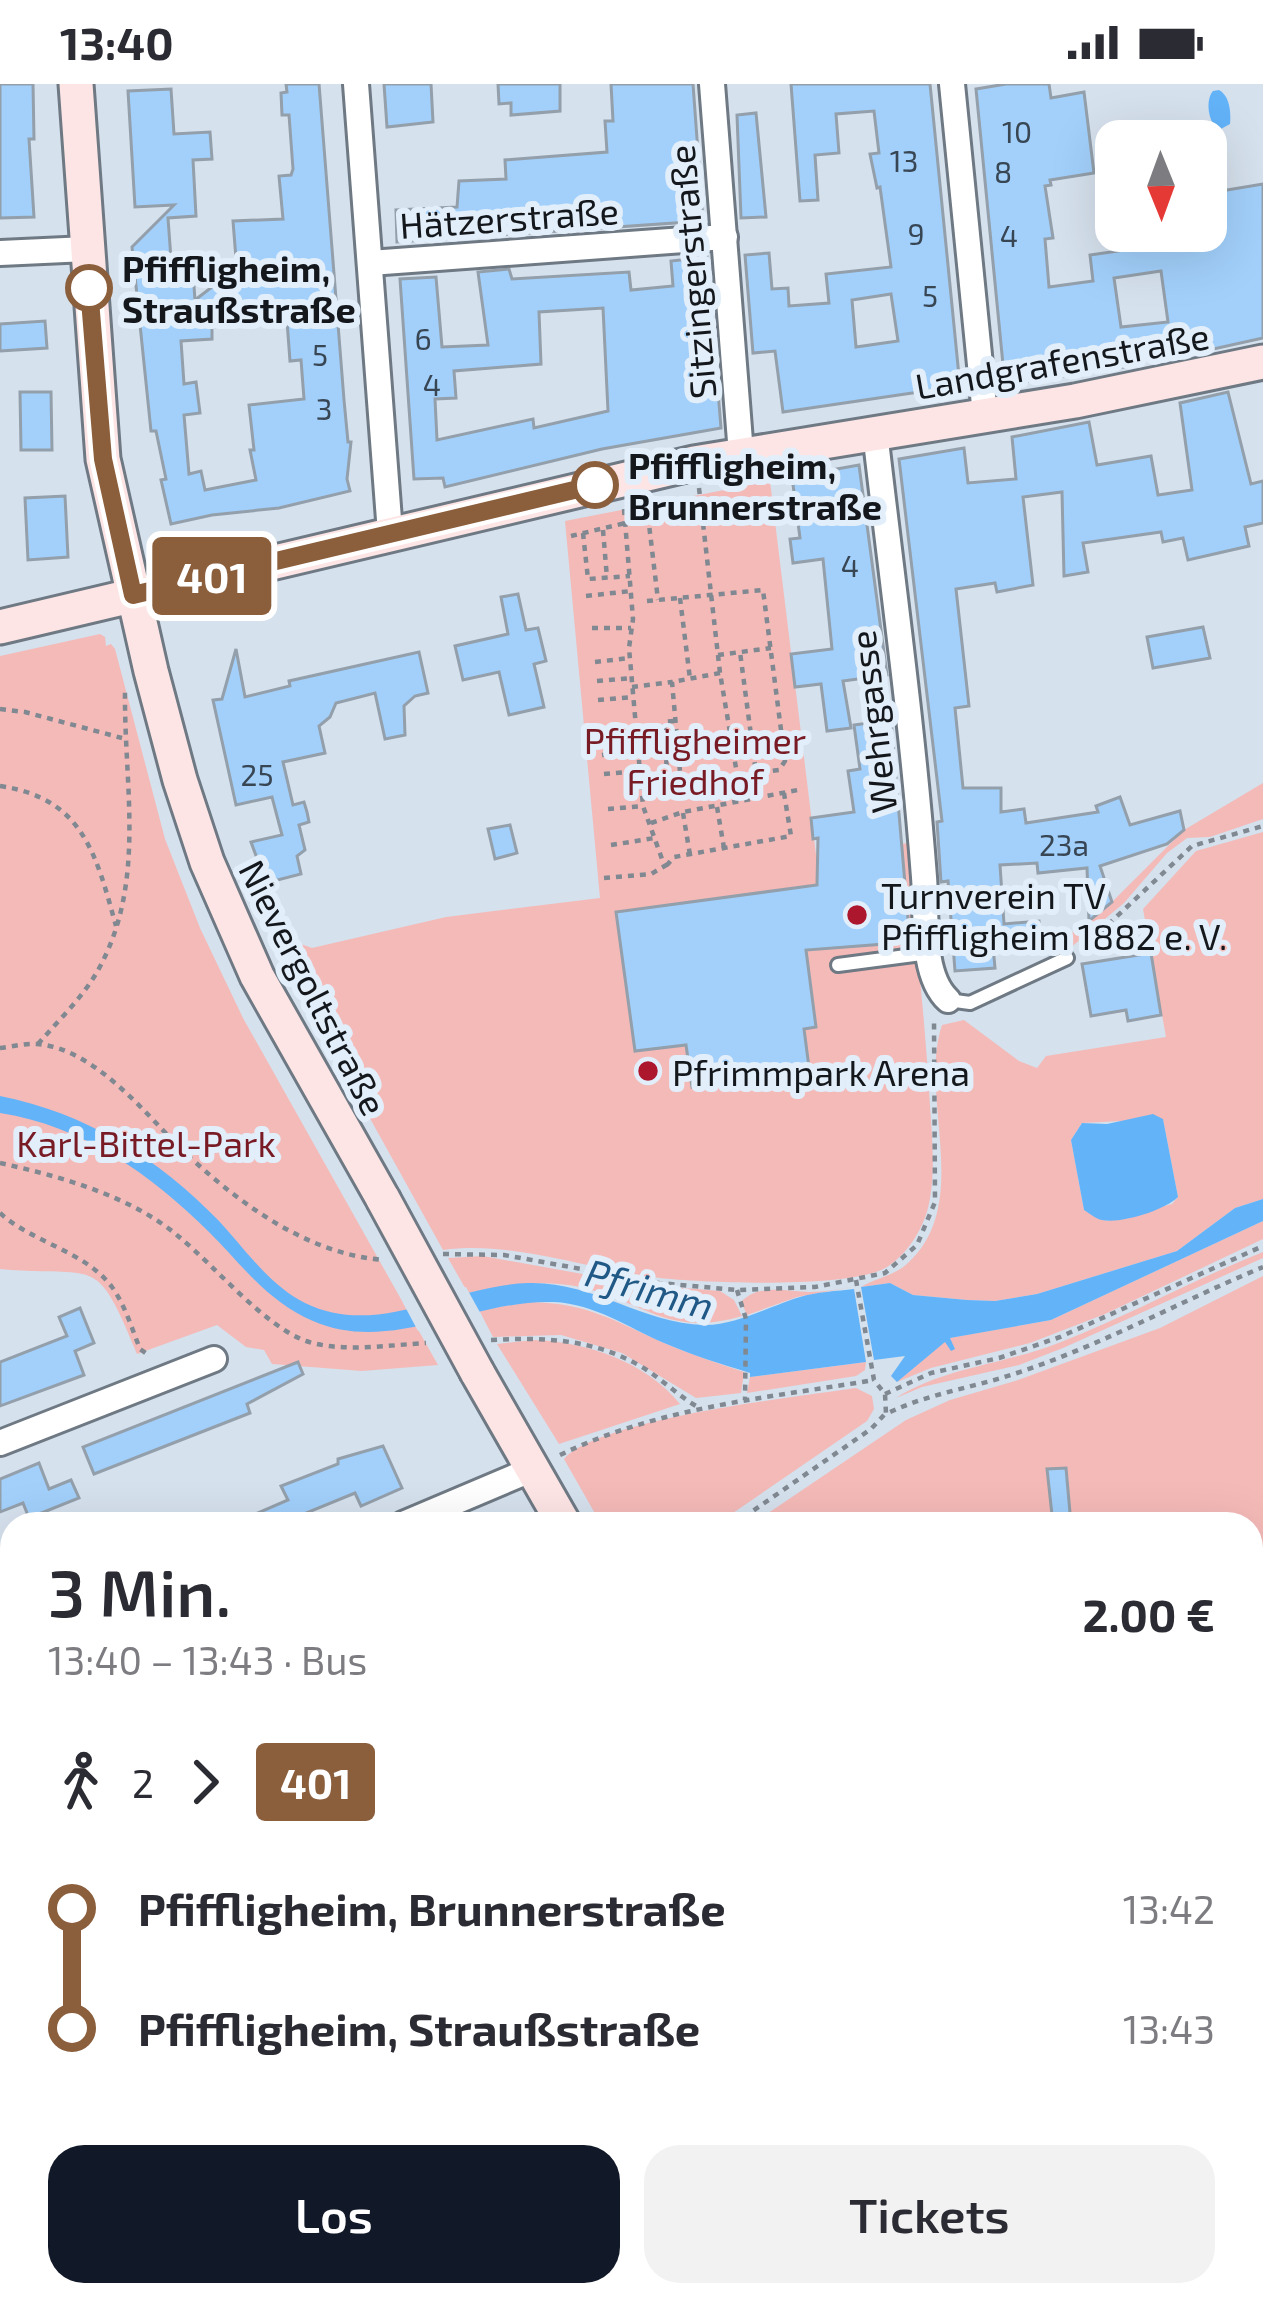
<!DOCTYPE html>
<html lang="de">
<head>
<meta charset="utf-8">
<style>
  :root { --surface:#fff; --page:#f2f2f3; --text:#2b2b33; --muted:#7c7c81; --accent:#111827 }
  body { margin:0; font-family:"Exo 2",sans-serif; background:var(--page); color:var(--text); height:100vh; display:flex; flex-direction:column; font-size:45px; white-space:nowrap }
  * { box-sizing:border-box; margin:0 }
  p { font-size:39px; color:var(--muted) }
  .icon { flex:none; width:66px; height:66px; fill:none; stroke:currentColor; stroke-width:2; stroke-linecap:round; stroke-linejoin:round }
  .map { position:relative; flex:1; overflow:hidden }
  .drawer { position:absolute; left:0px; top:1428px; width:1263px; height:795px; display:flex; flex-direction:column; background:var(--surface); border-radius:36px 36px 0 0; box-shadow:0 12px 48px #0002 }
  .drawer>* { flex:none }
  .badge { padding:0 24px; border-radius:9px; font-size:42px; line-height:78px }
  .needle { width:78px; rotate:179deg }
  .fabs { position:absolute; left:1095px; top:36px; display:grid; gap:24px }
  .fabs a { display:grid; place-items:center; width:132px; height:132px; border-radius:24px; background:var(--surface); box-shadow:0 12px 48px #0002; font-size:60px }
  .map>.badge { position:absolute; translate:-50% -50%; box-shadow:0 0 0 6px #fff }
  .legs { display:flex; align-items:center; gap:18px; height:132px; padding:0 48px; font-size:39px }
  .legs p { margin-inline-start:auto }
  .head { display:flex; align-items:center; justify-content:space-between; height:204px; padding:0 48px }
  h1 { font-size:66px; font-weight:600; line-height:90px }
  .primary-button { display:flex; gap:24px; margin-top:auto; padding:24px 48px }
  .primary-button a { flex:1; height:138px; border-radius:36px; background:var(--accent); color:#fff; font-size:48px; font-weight:600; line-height:138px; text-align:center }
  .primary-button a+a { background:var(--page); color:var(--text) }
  ul { padding:0 48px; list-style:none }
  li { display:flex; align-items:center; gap:42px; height:120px; font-size:45px }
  li i { display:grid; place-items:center; width:18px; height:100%; margin:0 15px; background:currentColor }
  li i::after { content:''; width:30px; height:30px; margin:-15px; border:9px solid; border-radius:50%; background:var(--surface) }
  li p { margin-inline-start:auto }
  li:first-child i { background:linear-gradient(#0000 50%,currentColor 0) }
  li:last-child i { background:linear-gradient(currentColor 50%,#0000 0) }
  .status { display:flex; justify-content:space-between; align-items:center; height:84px; padding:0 60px; background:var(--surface); direction:ltr }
  .status svg { height:33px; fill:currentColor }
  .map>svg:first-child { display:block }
  .green { fill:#f4bab8; fill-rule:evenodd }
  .water { fill:#63b3f9 }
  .pier { fill:#d5e1ed }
  .building { fill:#a2d0fb; stroke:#939faa; stroke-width:3; fill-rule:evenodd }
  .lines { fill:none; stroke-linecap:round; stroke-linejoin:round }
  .lane-casing { stroke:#6e7984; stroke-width:18 }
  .street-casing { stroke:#6e7984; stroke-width:30 }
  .secondary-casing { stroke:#6e7984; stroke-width:39 }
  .path { stroke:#808891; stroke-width:4.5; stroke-dasharray:6 6; stroke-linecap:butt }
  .lane { stroke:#fff; stroke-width:12 }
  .street { stroke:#fff; stroke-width:24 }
  .secondary { stroke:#fce5e4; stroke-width:33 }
  .secondary-bridge-casing { stroke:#6e7984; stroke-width:39; stroke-linecap:butt }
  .secondary-bridge { stroke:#fce5e4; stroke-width:33 }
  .line-1-casing { stroke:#fff; stroke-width:27 }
  .line-1 { stroke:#8b5e3c; stroke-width:18 }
  .stop-1-dot { fill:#fff; stroke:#8b5e3c; stroke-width:6 }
  .poi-dot { fill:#ac172e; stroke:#e2eefa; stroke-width:4.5 }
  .labels { text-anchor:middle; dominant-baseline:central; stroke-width:12; stroke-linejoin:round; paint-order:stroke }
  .number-label { font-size:30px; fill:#384654 }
  .street-label { font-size:36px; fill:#14181c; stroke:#e2eefa }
  .stop-label { font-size:36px; font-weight:bold; fill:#14181c; stroke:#e2eefa; text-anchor:start }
  .park-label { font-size:36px; fill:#791b24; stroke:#e2eefa }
  .poi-label { font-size:36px; fill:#14181c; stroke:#e2eefa; text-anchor:start }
  .water-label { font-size:39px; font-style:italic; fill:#205886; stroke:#e2eefa }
</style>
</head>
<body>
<div class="status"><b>13:40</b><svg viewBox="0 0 49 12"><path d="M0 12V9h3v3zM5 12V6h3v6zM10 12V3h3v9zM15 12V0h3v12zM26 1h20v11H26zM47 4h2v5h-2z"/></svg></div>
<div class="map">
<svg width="1263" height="2221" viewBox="0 0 1263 2221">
  <rect width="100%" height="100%" fill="#d5e1ed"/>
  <g class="green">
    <path d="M770 397 816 771 908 759C914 841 924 923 929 1006 931 1043 937 1088 928 1124 922 1147 907 1170 887 1183 852 1205 704 1199 660 1194 589 1186 514 1156 443 1166L281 874 287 855 312 864 446 833 600 814 565 437Z"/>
    <path d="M100 550 105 553 106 562 111 560 115 565 165 755 200 844 243 934 438 1281 362 1287 272 1280 264 1266 246 1263 217 1241 137 1270C95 1167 98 1194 0 1185V572Z"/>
    <polygon points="1263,699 1263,735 1210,753 1187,754 1167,769 1124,819 1069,865 1061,857 1112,818 1184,746"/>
    <path d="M1263 748V1115L1235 1124 1177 1167 1037 1210 995 1217 967 1216 913 1211 890 1199 861 1203C875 1194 895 1192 909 1178 973 1117 918 1013 942 941L964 936 1019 977 1037 984 1046 972 1166 953 1143 825 1196 767ZM1163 1035 1178 1113 1172 1120 1107 1137 1084 1126 1071 1056 1082 1039Z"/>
    <polygon points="1263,1137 1263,1155 1105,1230 1030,1259 931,1284 897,1298 945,1257 955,1265 949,1254 1051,1236"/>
    <path d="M1263 1168V1174L1063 1264 1019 1281 922 1303 896 1314C945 1283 1007 1280 1061 1258 1130 1231 1195 1195 1263 1168Z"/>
    <path d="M483 1172 638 1200 720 1207 734 1216 742 1232C668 1254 646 1218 580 1203 542 1195 506 1201 468 1209L448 1174Z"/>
    <polygon points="1263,1192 1263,1632 1251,1641 1251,1440 752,1440 906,1336 950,1316 1015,1297 1160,1244"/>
    <path d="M852 1203 797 1213 747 1231 741 1218C759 1199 786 1208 810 1208 824 1208 839 1205 852 1203Z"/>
    <path d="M531 1218C587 1219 615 1237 664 1259 690 1270 717 1279 744 1288L741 1309 696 1314 622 1269 561 1251 493 1253 479 1226Z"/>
    <path d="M534 1256C587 1258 646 1278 680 1320L559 1360 497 1260Z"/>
    <polygon points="866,1278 865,1286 856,1292 747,1309 750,1293"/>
    <path d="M856 1304 872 1312 874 1325 867 1337 717 1440H601L564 1375C599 1335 796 1313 856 1304Z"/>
  </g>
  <g class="water">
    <path d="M1219 6C1230 12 1231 29 1230 40L1219 46C1208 39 1205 16 1213 7Z"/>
    <path d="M0 1012C86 1029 158 1074 219 1137 245 1165 269 1201 305 1219 378 1255 452 1201 528 1199 592 1197 642 1239 704 1241 734 1242 773 1221 800 1213 816 1208 837 1207 854 1205L866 1278 750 1293V1289C721 1280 692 1271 664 1259 627 1243 595 1220 554 1218 474 1215 390 1271 313 1237 268 1218 243 1182 210 1149 151 1090 83 1042 0 1029Z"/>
    <path d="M1153 1030 1163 1035 1178 1113C1165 1126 1121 1140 1102 1136 1096 1135 1089 1129 1084 1126L1071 1056 1082 1039 1107 1040Z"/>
    <polygon points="1263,1115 1263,1137 1051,1236 950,1254 955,1265 951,1267 945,1258 897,1298 891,1292 905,1272 874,1276 861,1203 890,1199 913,1211 967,1216 995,1217 1037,1210 1177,1167 1235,1124"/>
  </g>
  <polygon class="pier" points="466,1203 482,1232 418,1247 403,1219"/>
  <g class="building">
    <polygon points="0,0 33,0 34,55 29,55 34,133 0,134"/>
    <path d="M286 0H319L344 316 348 358H351L347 395 350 407 279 424 212 431 171 440 161 396 166 395 156 347H151L132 163 174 121 135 123 128 7 171 5 174 50 210 48 212 75 193 76 196 132 168 134 171 175 192 174 195 216 221 196 238 200 233 137 283 135 279 92 291 91 293 85 289 31H282L281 9 287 8ZM287 237 290 277 301 276 304 315 249 321 254 366H250L256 396 205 406 201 387 189 390 184 331 200 329 196 298 184 300 181 257 212 255V243Z"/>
    <polygon points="384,0 431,0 433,38 387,43"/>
    <polygon points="498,0 560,0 560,27 511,31 511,19 499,20"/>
    <polygon points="611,0 693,0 703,137 397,158 396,126 457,123 459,97 506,95 505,76 607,68 605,37 613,37"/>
    <path d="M791 0H930L960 302 783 328 775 267 753 269 745 171 769 169 772 205 788 204 789 222 829 219 826 190 891 183 880 103 877 104 870 70 879 69 874 27 836 30 839 69 815 71 818 116 800 117ZM891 210 898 257 856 263 852 216Z"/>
    <path d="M1006 0H1049L1051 14 1084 8 1094 89 1050 96 1051 101 1045 102 1053 154 1045 155 1049 203 1093 197 1090 171 1118 167 1117 155 1206 147V143L1214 142 1209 109 1263 100V254L1173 274 1171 259 1134 265 1137 281 1005 301 976 5ZM1161 187 1168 238 1121 243 1114 194Z"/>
    <polygon points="756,29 766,133 741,134 737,31"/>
    <path d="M707 173 721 344 602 365 445 403 443 394 414 395 400 195 436 193 442 263 488 261 478 188 509 185 512 195 629 188 631 206 673 202 671 177ZM603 224 608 327 534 344 533 335 437 356 435 315 456 314 454 287 541 280 539 228Z"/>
    <polygon points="45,237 47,264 0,267 0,240"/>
    <polygon points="20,308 51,308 52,366 21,366"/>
    <polygon points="1228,308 1251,400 1263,397 1263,439 1245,443 1249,462 1188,476 1183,454 1163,458 1161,448 1083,459 1088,488 1064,492 1062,408 1023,413 1033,501 997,508 995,499 956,505 969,622 955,624 963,704 1001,704 1001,728 1024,725 1026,739 1098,728 1096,722 1120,713 1130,741 1180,727 1184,746 1167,760 1100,782 1112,818 1089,837 1087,784 1038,789 1037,779 1000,781 1004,840 1039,837 1041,859 993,862 995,884 955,887 948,797 941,798 937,738 942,737 899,375 964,364 968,399 1016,395 1012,353 1089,338 1097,381 1151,372 1158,411 1192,406 1180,319"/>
    <polygon points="859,381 887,591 843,597 851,644 827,647 821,600 795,603 791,570 832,565 823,475 793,479 790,455 800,454 792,393"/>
    <polygon points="65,412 68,473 28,476 25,414"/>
    <polygon points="518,510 526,546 538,544 546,577 534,580 544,623 509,631 499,588 463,596 455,562 508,550 501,513"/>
    <polygon points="1203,543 1210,574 1153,584 1147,553"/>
    <polygon points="236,565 245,613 290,602 289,597 419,568 428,609 415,612 404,622 405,651 385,655 375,609 336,619 330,633 319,642 325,669 283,678 293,721 304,718 307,728 309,738 299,741 305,766 297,772 301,790 266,799 251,758 282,751 272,713 236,721 213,616 222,615"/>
    <polygon points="891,636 910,858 806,866 816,943 804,945 810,991 692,1003 686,961 635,967 616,828 817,801 818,754 813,755 811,734 854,728 848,687 860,685 854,641"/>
    <polygon points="510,741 517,769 495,775 488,745"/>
    <polygon points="1151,869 1161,931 1128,937 1126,926 1091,932 1082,880"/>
    <polygon points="80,1224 94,1259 75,1267 84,1291 0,1322 0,1278 67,1252 59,1233"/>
    <polygon points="298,1278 303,1290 247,1320 250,1329 94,1390 83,1363"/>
    <polygon points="383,1362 402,1404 361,1422 355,1409 306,1429 310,1440 232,1440 288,1416 281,1402 338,1380 338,1375"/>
    <polygon points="39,1379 49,1405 71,1396 79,1414 29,1434 23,1419 0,1428 0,1395"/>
    <polygon points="1066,1384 1071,1440 1053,1440 1047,1385"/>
  </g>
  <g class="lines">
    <g class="lane-casing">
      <g id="lane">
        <polyline points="838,881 929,869"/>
        <polyline points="948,916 970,919 1067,874"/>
        <polyline points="122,2211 124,2221"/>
      </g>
    </g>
    <g class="street-casing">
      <g id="street">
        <polyline points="356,0 390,449"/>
        <polyline points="712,0 741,370"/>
        <polyline points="952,0 985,331"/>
        <polyline points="0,169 87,165"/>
        <polyline points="370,179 725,153"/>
        <path d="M875 348C892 496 913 645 924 793 927 829 920 890 948 916"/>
        <polyline points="0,1359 214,1275"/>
        <polyline points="403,1440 533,1385"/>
        <polyline points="0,1612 12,1607"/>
        <polyline points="0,1948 12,1946"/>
        <polyline points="1251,2053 1263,2056"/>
        <polyline points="0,2196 12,2194"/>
        <polyline points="643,2211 644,2221"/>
      </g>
    </g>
    <g class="secondary-casing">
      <g id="secondary">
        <polyline points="76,0 103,375 151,587 180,696 207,778 257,892 383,1115"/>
        <polyline points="0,543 694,379 1075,317 1263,278"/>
        <polyline points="477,1288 564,1440"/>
        <polyline points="1051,2211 1063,2221"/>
      </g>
    </g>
    <g class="path">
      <polyline points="699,404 720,589 737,690 734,694 740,717"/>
      <polyline points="624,425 633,535 629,564 643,722 662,775 668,780 674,773 791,752 784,709"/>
      <polyline points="648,432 658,516"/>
      <polyline points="603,446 607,494"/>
      <polyline points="583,449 588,495 630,492"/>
      <polyline points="571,452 701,421"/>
      <polyline points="586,512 631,507"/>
      <polyline points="680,514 690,595"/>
      <polyline points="647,517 763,506 785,677 779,686 756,689"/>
      <polyline points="592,544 631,544"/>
      <polyline points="718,571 771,564"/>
      <polyline points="595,578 630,574"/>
      <polyline points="720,589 672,598 681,699 734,694"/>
      <polyline points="597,597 632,594"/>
      <polyline points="632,603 672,598"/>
      <polyline points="598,616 633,613"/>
      <polyline points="0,625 25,628 122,654"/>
      <polyline points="601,652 637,648"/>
      <polyline points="602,671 638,667"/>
      <polyline points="604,690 640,687"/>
      <polyline points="737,690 756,689 740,568"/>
      <path d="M0 702C83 714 96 770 116 842"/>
      <polyline points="668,706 664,638 674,637"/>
      <polyline points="717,723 724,764"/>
      <polyline points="608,725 643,722"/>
      <polyline points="683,729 690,771"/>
      <polyline points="651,739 683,728 803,705"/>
      <polyline points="611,761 655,754"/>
      <polyline points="604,794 651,790 668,780"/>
      <polyline points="1082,865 1192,762 1263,742"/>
      <path d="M38 960C58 937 82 914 97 888 147 800 124 704 125 608"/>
      <path d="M0 964C11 963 25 959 37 960 92 964 142 1025 177 1061 233 1115 304 1170 384 1176"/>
      <path d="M0 1079C59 1092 131 1112 178 1152 214 1181 264 1242 306 1257 342 1269 389 1261 426 1259"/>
      <path d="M0 1129C33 1159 85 1167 112 1203 125 1221 132 1245 140 1265L150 1272"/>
      <polyline points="443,1170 504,1171 659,1199 737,1206 815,1203 885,1189 917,1161 935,1118 934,935"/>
      <path d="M856 1196 874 1296 885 1310 886 1330C929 1309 973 1304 1017 1289 1102 1261 1181 1217 1263 1183"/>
      <polyline points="737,1206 746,1235 745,1316"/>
      <path d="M491 1256C545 1253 594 1255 642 1283 662 1295 678 1312 698 1323"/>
      <polyline points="885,1310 931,1289 999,1274 1060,1253 1263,1162"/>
      <path d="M560 1371C659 1323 767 1314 874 1296"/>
      <polyline points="734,1440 871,1345 884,1331"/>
      <polyline points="1251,1650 1263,1642"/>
      <polyline points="0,1767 12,1764"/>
      <polyline points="1013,2211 1023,2221"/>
      <polyline points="817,2221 820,2211"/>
      <polyline points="1099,2221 1102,2211"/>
      <polyline points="1203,2221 1207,2211"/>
    </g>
    <use href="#lane" class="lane"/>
    <use href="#street" class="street"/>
    <use href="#secondary" class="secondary"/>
    <g class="secondary-bridge-casing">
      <polyline id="secondary-bridge" points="383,1115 477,1288"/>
    </g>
    <use href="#secondary-bridge" class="secondary-bridge"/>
  </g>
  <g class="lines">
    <g class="line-1-casing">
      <polyline id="line-1" points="89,204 103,375 133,511 595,401"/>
    </g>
    <use href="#line-1" class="line-1"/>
  </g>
  <g class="stop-1-dot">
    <circle cx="89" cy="204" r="21"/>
    <circle cx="595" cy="401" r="21"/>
  </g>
  <g class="poi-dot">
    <circle cx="857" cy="831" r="12"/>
    <circle cx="648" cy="987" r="12"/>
  </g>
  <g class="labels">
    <g class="number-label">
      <text x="1017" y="47">10</text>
      <text x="904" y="76">13</text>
      <text x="1003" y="87">8</text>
      <text x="916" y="149">9</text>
      <text x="1009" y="151">4</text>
      <text x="930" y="211">5</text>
      <text x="423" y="254">6</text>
      <text x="320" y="270">5</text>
      <text x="432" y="300">4</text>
      <text x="324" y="324">3</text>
      <text x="850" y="481">4</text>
      <text x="257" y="690">25</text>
      <text x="1064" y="760">23a</text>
    </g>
    <g class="street-label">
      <text transform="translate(509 133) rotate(-4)">Hätzerstraße</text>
      <text transform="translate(691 188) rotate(-95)">Sitzingerstraße</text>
      <text transform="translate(1062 276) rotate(-10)">Landgrafenstraße</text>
      <text transform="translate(872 638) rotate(-97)">Wehrgasse</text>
      <text transform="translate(314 903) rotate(63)">Nievergoltstraße</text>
    </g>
    <g class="stop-label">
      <text x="122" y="183">Pfiffligheim,<tspan x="122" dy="41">Straußstraße</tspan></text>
      <text x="628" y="380">Pfiffligheim,<tspan x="628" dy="41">Brunnerstraße</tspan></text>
    </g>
    <g class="park-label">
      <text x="695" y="655">Pfiffligheimer<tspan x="695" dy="41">Friedhof</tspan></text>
      <text x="146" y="1058">Karl-Bittel-Park</text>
    </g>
    <g class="poi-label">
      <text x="881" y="810">Turnverein TV<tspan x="881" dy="41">Pfiffligheim 1882 e. V.</tspan></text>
      <text x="672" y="987">Pfrimmpark Arena</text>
    </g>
    <g class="water-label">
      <text transform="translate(650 1204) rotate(16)">Pfrimm</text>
    </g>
  </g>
</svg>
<div class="fabs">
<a><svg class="needle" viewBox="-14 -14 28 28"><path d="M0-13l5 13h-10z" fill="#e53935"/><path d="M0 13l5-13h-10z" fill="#7c7c81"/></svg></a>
</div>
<b class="badge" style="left:212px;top:492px;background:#8b5e3c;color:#fff">401</b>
<section class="drawer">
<div class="head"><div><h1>3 Min.</h1><p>13:40 – 13:43 · Bus</p></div><b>2.00 €</b></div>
<div class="legs"><svg class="icon" aria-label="walk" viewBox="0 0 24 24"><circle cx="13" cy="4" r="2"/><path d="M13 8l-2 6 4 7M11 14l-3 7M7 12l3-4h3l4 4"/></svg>2<svg class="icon" aria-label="forward" viewBox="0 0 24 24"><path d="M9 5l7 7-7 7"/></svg><b class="badge" style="background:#8b5e3c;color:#fff">401</b></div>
<ul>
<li><i style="color:#8b5e3c"></i><b>Pfiffligheim, Brunnerstraße</b><p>13:42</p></li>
<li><i style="color:#8b5e3c"></i><b>Pfiffligheim, Straußstraße</b><p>13:43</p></li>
</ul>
<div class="primary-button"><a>Los</a><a>Tickets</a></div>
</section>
</div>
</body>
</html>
